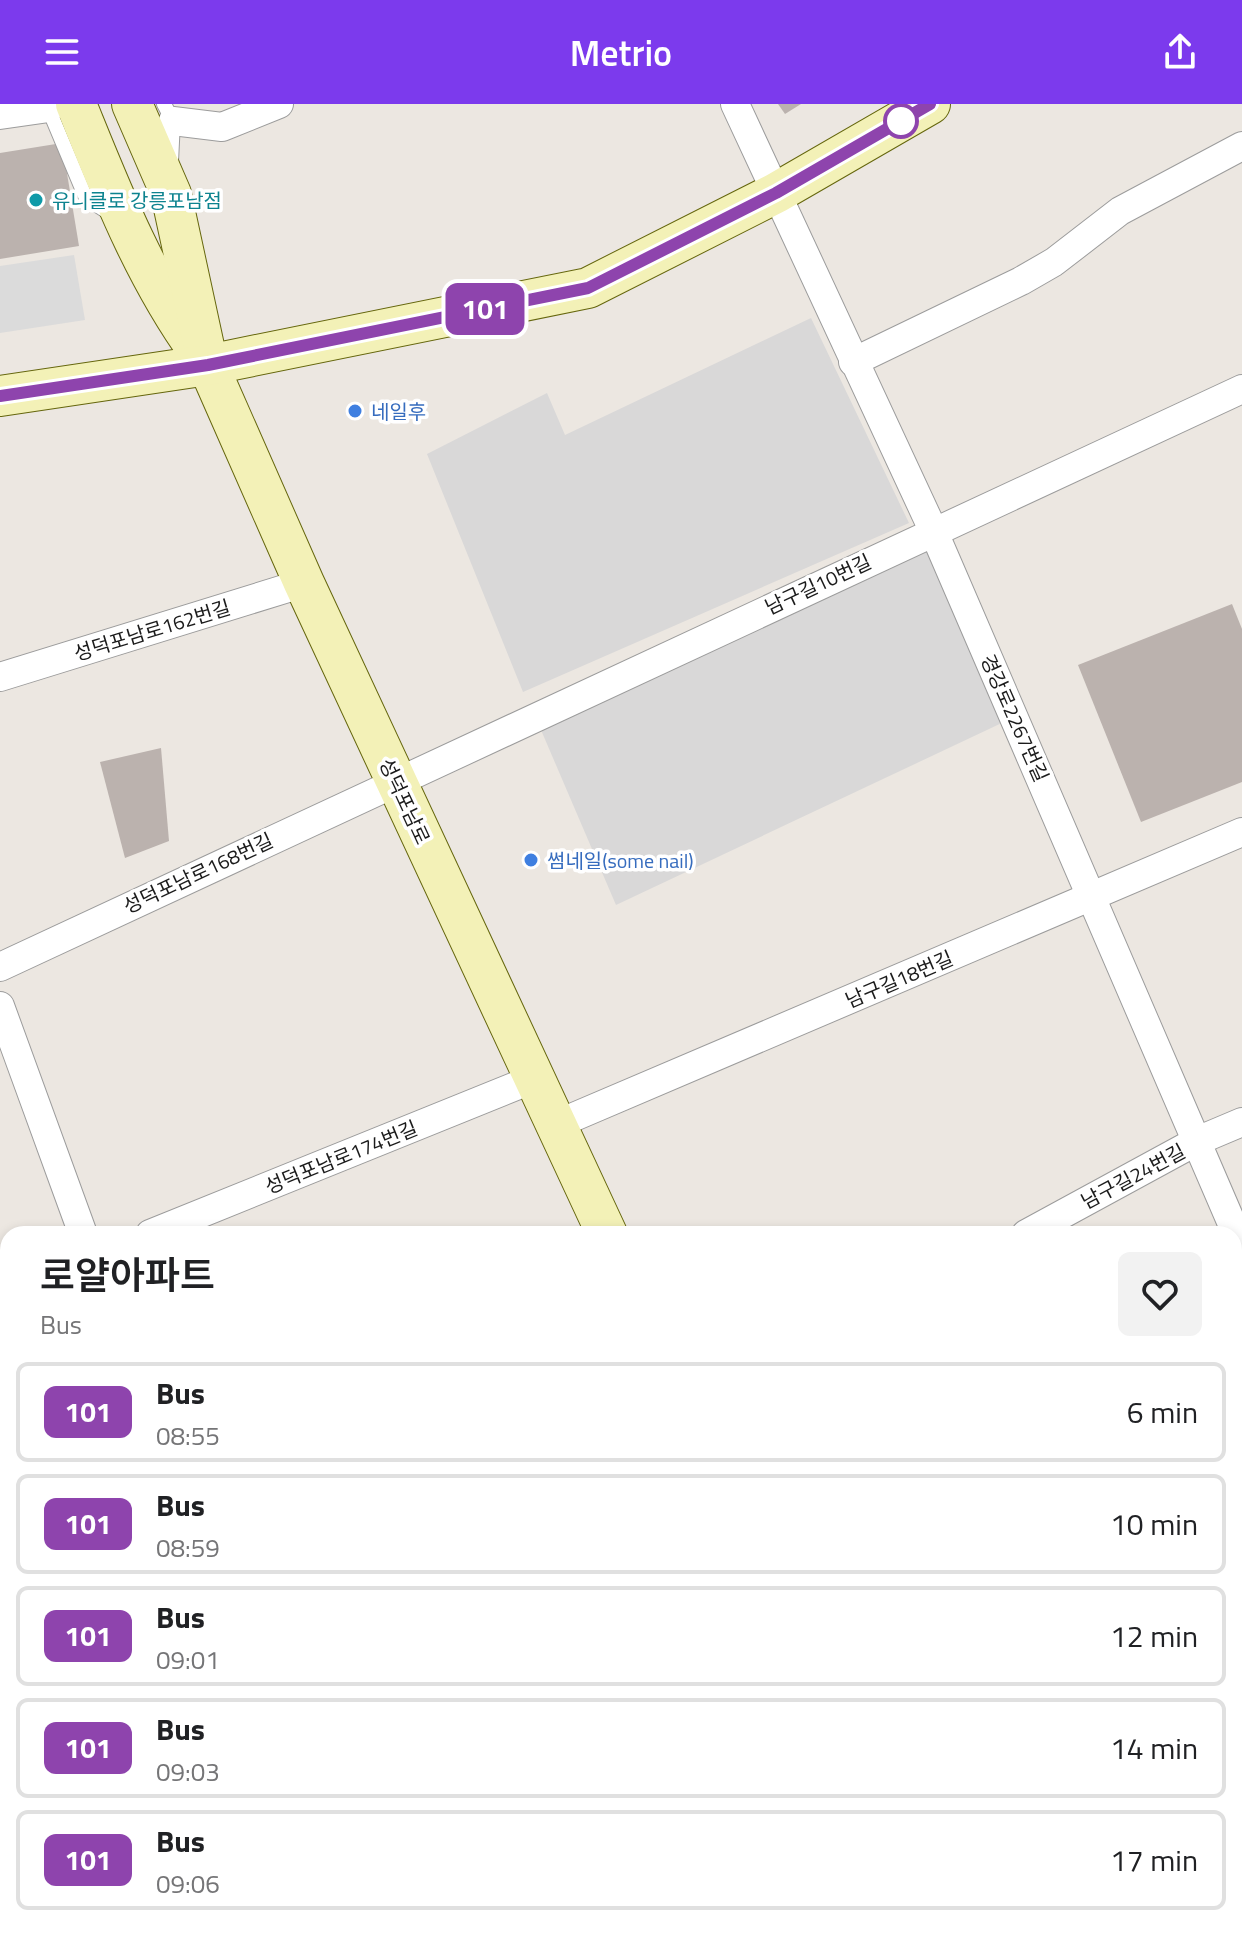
<!DOCTYPE html>
<html lang="en">
<head>
<meta charset="utf-8">
<style>
  :root { --surface:#fff; --page:#f2f2f2; --text:#202124; --muted:#757577; --line:#e0e0e0; --accent:#7c3aed }
  body { margin:0; font-family:"Titillium Web","Noto Sans KR",sans-serif; background:var(--page); color:var(--text); height:100vh; display:flex; flex-direction:column; font-size:30px; white-space:nowrap }
  * { box-sizing:border-box; margin:0 }
  p { font-size:26px; color:var(--muted) }
  .icon { flex:none; width:44px; height:44px; fill:none; stroke:currentColor; stroke-width:2; stroke-linecap:round; stroke-linejoin:round }
  .map { position:relative; flex:1; overflow:hidden }
  .panel { position:absolute; left:0px; top:1122px; width:1242px; height:712px; display:flex; flex-direction:column; background:var(--surface); border-radius:24px 24px 0 0; box-shadow:0 4px 12px #0003 }
  .panel>* { flex:none }
  .badge { padding:0 16px; border-radius:12px; font-size:28px; line-height:52px }
  .map>.badge { position:absolute; translate:-50% -50%; box-shadow:0 0 0 4px #fff }
  .round { display:grid; place-items:center; flex:none; width:84px; height:84px; border-radius:12px; background:var(--page) }
  .summary { display:flex; align-items:center; justify-content:space-between; height:136px; padding:0 40px }
  h1 { font-size:38px; font-weight:600; line-height:60px }
  ul { padding:0; list-style:none }
  li { display:flex; align-items:center; gap:24px; height:100px; margin:0 16px 12px; padding:0 24px; border:4px solid var(--line); border-radius:12px }
  li div { flex:1 }
  li b { display:block; font-size:30px }
  li em { font-style:normal }
  li .badge { min-width:88px; font-weight:700; text-align:center }
  header { display:flex; justify-content:space-between; align-items:center; height:104px; padding:0 40px; background:var(--accent); color:#fff; font-size:36px; font-weight:600 }
  .map>svg:first-child { display:block }
  .residential { fill:#d9d8d8 }
  .parking { fill:#dbdbdb }
  .building { fill:#bbb2ae }
  .lines { fill:none; stroke-linecap:round; stroke-linejoin:round }
  .lane-casing { stroke:#9c9c9c; stroke-width:16 }
  .street-casing { stroke:#9c9c9c; stroke-width:30 }
  .secondary-casing { stroke:#65660d; stroke-width:42 }
  .lane { stroke:#fff; stroke-width:14 }
  .street { stroke:#fff; stroke-width:28 }
  .secondary { stroke:#f3f1b7; stroke-width:40 }
  .line-casing { stroke:#fff; stroke-width:18 }
  .line { stroke:#8e44ad; stroke-width:12 }
  .stop-dot { fill:#fff; stroke:#8e44ad; stroke-width:4 }
  .culture-dot { fill:#0f9aa8; stroke:#fff; stroke-width:3 }
  .shop-dot { fill:#3f7fe0; stroke:#fff; stroke-width:3 }
  .labels { text-anchor:middle; dominant-baseline:central; stroke-width:7; stroke-linejoin:round; paint-order:stroke }
  .culture-label { font-size:20px; fill:#0d838f; stroke:#fff; text-anchor:start }
  .shop-label { font-size:20px; fill:#366cbe; stroke:#fff; text-anchor:start }
  .street-label { font-size:20px; fill:#1b1b1b; stroke:#fff }
</style>
</head>
<body>
<header><svg class="icon" aria-label="menu" viewBox="0 0 24 24"><path d="M4 6h16M4 12h16M4 18h16"/></svg>Metrio<svg class="icon" aria-label="share" viewBox="0 0 24 24"><path d="M12 15V3M7 8l5-5 5 5M5 13v7h14v-7"/></svg></header>
<div class="map">
<svg width="1242" height="1834" viewBox="0 0 1242 1834">
  <rect width="100%" height="100%" fill="#ece7e1"/>
  <g class="residential">
    <polygon points="811,214 909,419 523,588 427,350 547,289 565,331"/>
    <polygon points="931,444 1006,617 616,801 541,626"/>
  </g>
  <polygon class="parking" points="74,151 85,216 0,229 0,162"/>
  <g class="building">
    <polygon points="778,0 801,0 785,10"/>
    <polygon points="62,39 79,142 0,155 0,49"/>
    <polygon points="1232,500 1242,525 1242,678 1141,718 1078,561"/>
    <polygon points="161,644 169,737 125,754 100,658"/>
  </g>
  <g class="lines">
    <g class="lane-casing">
      <g id="lane">
        <polyline points="164,0 173,17 171,58"/>
        <polyline points="47,1 86,94 111,110"/>
      </g>
    </g>
    <g class="street-casing">
      <g id="street">
        <polyline points="735,0 933,426 1242,1143"/>
        <polyline points="0,11 49,4"/>
        <polyline points="173,17 222,23 279,0"/>
        <polyline points="853,258 1021,177 1054,158 1120,107 1242,42"/>
        <polyline points="0,573 304,479"/>
        <polyline points="0,863 1242,285"/>
        <polyline points="0,902 83,1130"/>
        <polyline points="555,1021 1242,728"/>
        <polyline points="150,1130 533,975"/>
        <polyline points="1026,1130 1197,1037 1242,1018"/>
        <polyline points="0,1168 8,1167"/>
        <polyline points="1234,1358 1242,1355"/>
        <polyline points="0,1501 8,1500"/>
        <polyline points="0,1770 8,1769"/>
        <polyline points="338,1826 341,1834"/>
      </g>
    </g>
    <g class="secondary-casing">
      <g id="secondary">
        <path d="M76 0C111 86 144 172 199 248"/>
        <polyline points="132,0 171,90 208,261 304,479 607,1130"/>
        <polyline points="0,292 208,261 588,184 776,89 930,0"/>
        <polyline points="1234,1705 1242,1701"/>
        <polyline points="914,1826 918,1834"/>
        <polyline points="799,1834 802,1826"/>
        <polyline points="964,1834 981,1826"/>
        <polyline points="1067,1834 1071,1826"/>
      </g>
    </g>
    <use href="#lane" class="lane"/>
    <use href="#street" class="street"/>
    <use href="#secondary" class="secondary"/>
  </g>
  <g class="lines">
    <g class="line-casing">
      <polyline id="line" points="0,292 208,261 588,184 776,89 930,0"/>
    </g>
    <use href="#line" class="line"/>
  </g>
  <circle class="stop-dot" cx="901" cy="17" r="16"/>
  <circle class="culture-dot" cx="36" cy="96" r="8"/>
  <g class="shop-dot">
    <circle cx="355" cy="307" r="8"/>
    <circle cx="531" cy="756" r="8"/>
  </g>
  <g class="labels">
    <g class="culture-label">
      <text x="52" y="96">유니클로 강릉포남점</text>
    </g>
    <g class="shop-label">
      <text x="371" y="307">네일후</text>
      <text x="547" y="756">썸네일(some nail)</text>
    </g>
    <g class="street-label">
      <text transform="translate(818 480) rotate(-25)">남구길10번길</text>
      <text transform="translate(152 526) rotate(-17)">성덕포남로162번길</text>
      <text transform="translate(1015 614) rotate(66)">경강로2267번길</text>
      <text transform="translate(405 697) rotate(65)">성덕포남로</text>
      <text transform="translate(198 769) rotate(-25)">성덕포남로168번길</text>
      <text transform="translate(899 875) rotate(-23)">남구길18번길</text>
      <text transform="translate(341 1053) rotate(-22)">성덕포남로174번길</text>
      <text transform="translate(1133 1072) rotate(-28)">남구길24번길</text>
    </g>
  </g>
</svg>
<b class="badge" style="left:485px;top:205px;background:#8e44ad;color:#fff">101</b>
<section class="panel">
<div class="summary"><div><h1>로얄아파트</h1><p>Bus</p></div><a class="round"><svg class="icon" aria-label="heart" viewBox="0 0 24 24"><path d="M12 20l-8-8c-3-5 5-10 8-4 3-6 11-1 8 4z"/></svg></a></div>
<ul>
<li><span class="badge" style="background:#8e44ad;color:#fff">101</span><div><b>Bus</b><p>08:55</p></div><em>6 min</em></li>
<li><span class="badge" style="background:#8e44ad;color:#fff">101</span><div><b>Bus</b><p>08:59</p></div><em>10 min</em></li>
<li><span class="badge" style="background:#8e44ad;color:#fff">101</span><div><b>Bus</b><p>09:01</p></div><em>12 min</em></li>
<li><span class="badge" style="background:#8e44ad;color:#fff">101</span><div><b>Bus</b><p>09:03</p></div><em>14 min</em></li>
<li><span class="badge" style="background:#8e44ad;color:#fff">101</span><div><b>Bus</b><p>09:06</p></div><em>17 min</em></li>
</ul>
</section>
</div>
</body>
</html>
